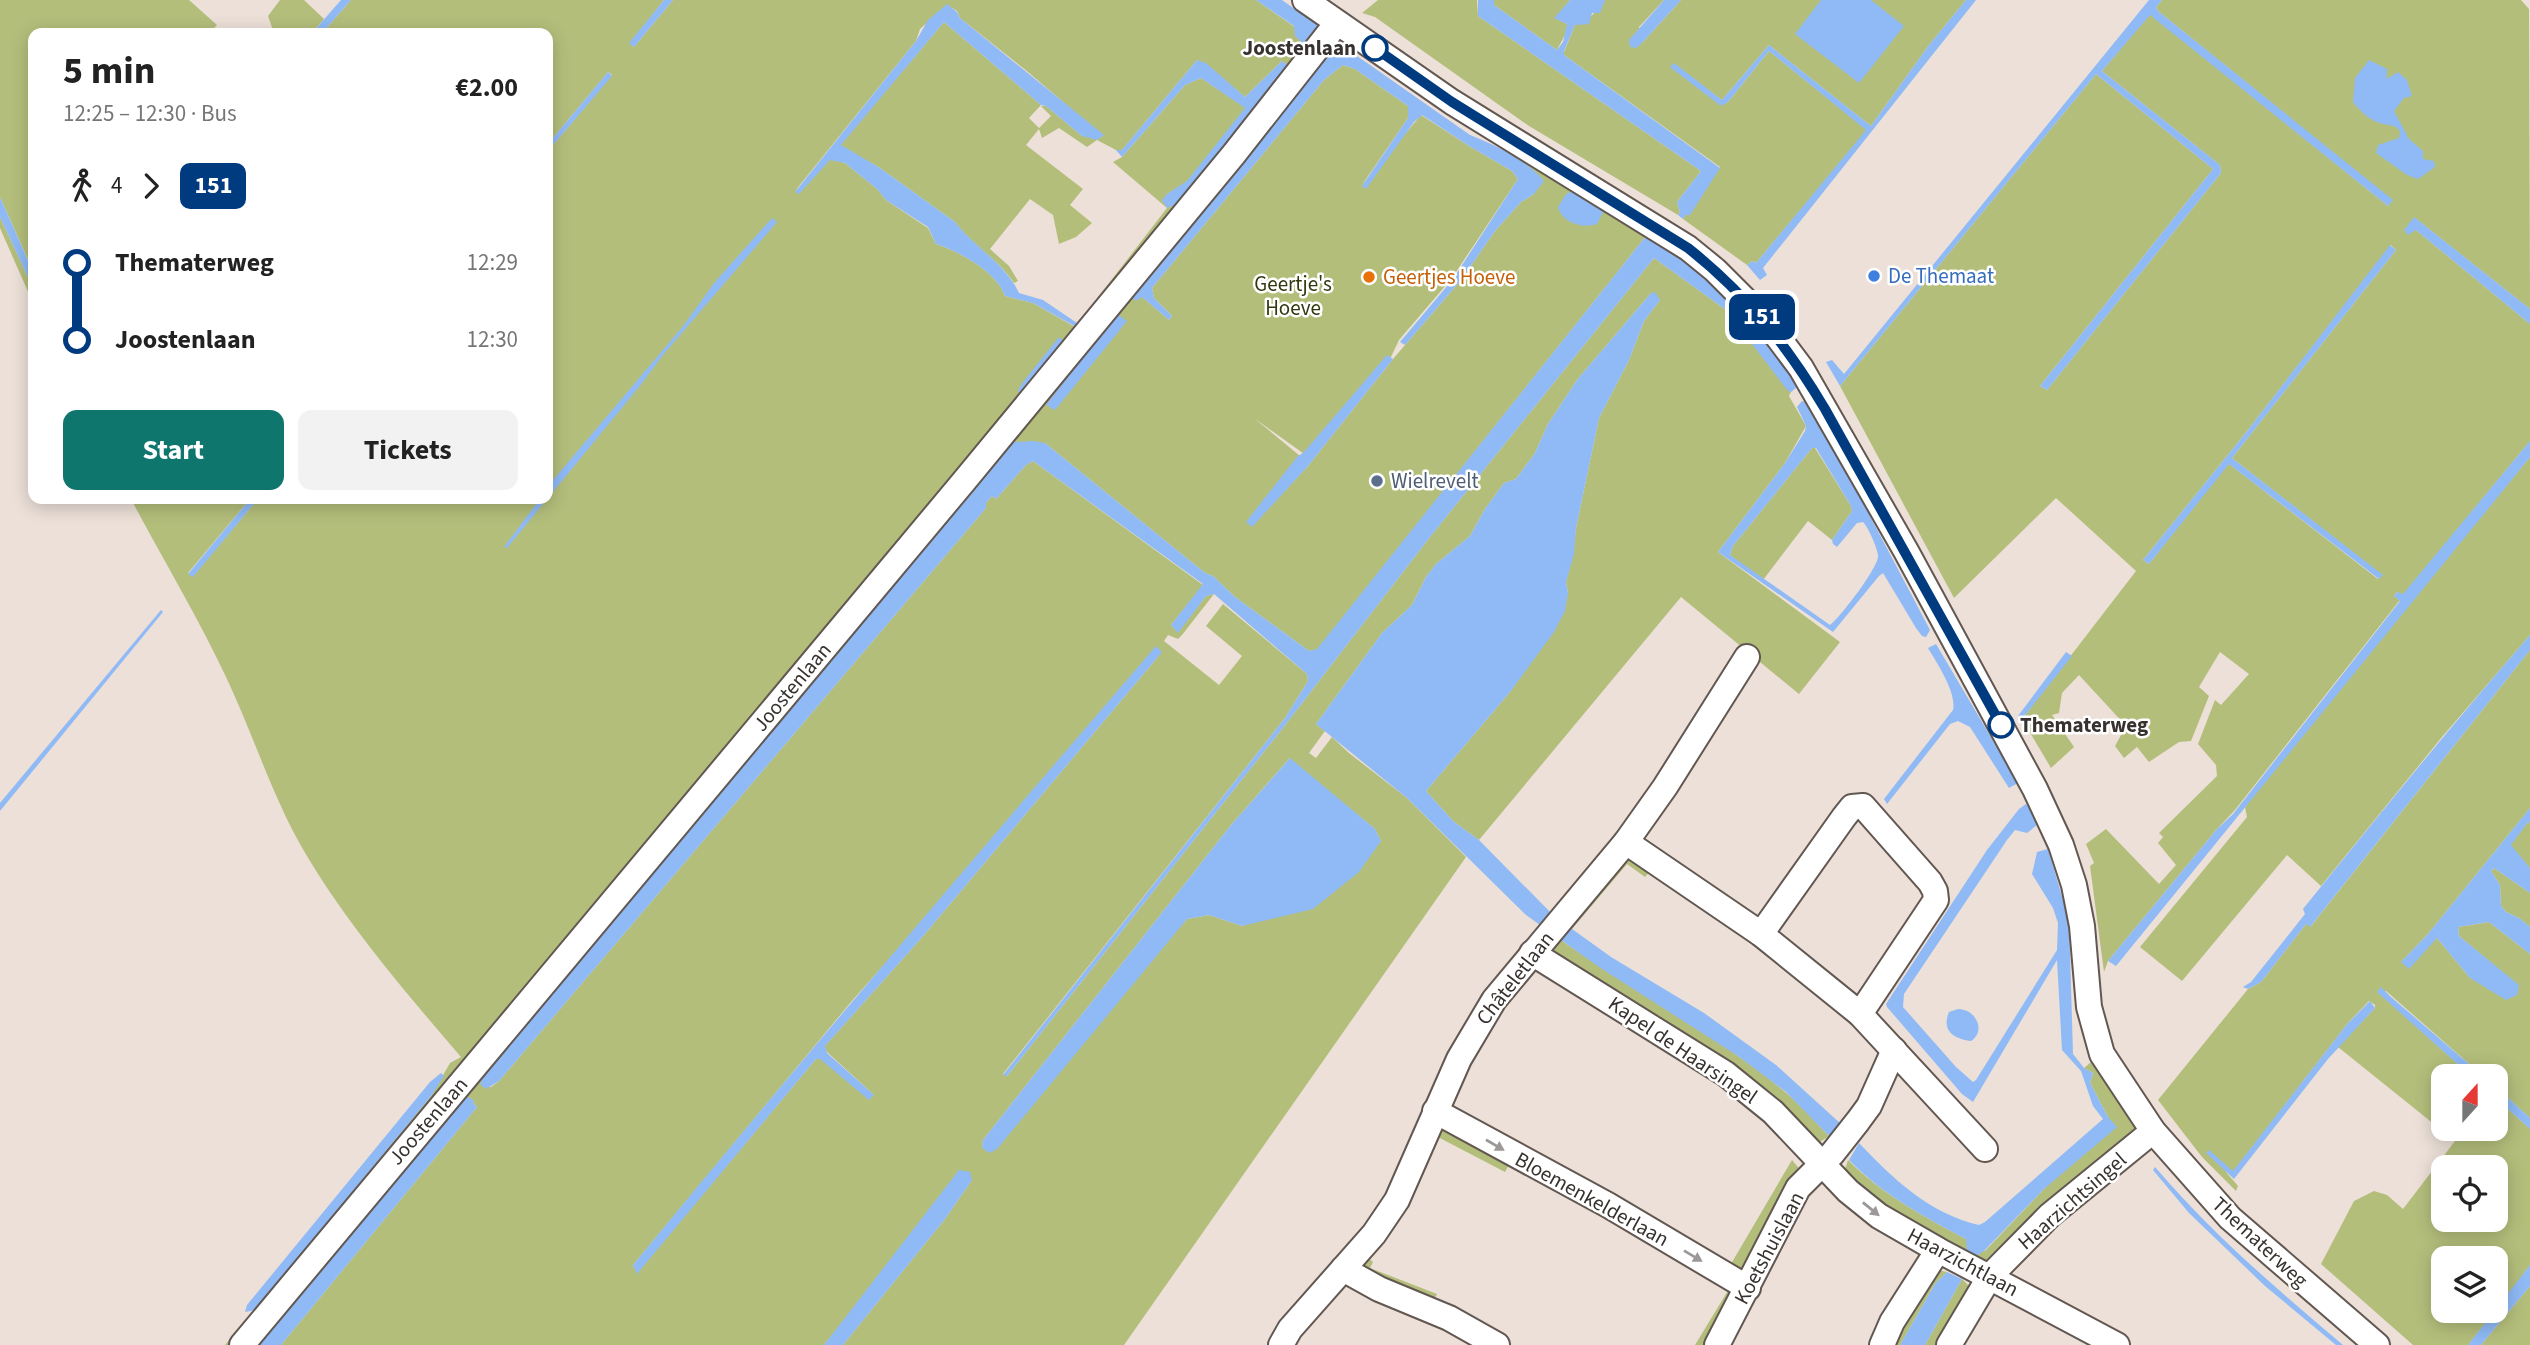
<!DOCTYPE html>
<html lang="en">
<head>
<meta charset="utf-8">
<style>
  :root { --surface:#fff; --page:#f2f2f2; --text:#222; --muted:#767676; --accent:#0f766e }
  body { margin:0; font-family:"Source Sans 3",sans-serif; background:var(--page); color:var(--text); height:100vh; display:flex; flex-direction:column; font-size:26px; white-space:nowrap }
  * { box-sizing:border-box; margin:0 }
  p { font-size:23px; color:var(--muted) }
  .icon { flex:none; width:38px; height:38px; fill:none; stroke:currentColor; stroke-width:2; stroke-linecap:round; stroke-linejoin:round }
  .map { position:relative; flex:1; overflow:hidden }
  .side { position:absolute; left:28px; top:28px; width:525px; height:476px; display:flex; flex-direction:column; background:var(--surface); border-radius:14px; box-shadow:0 4px 18px #0003 }
  .side>* { flex:none }
  .badge { padding:0 14px; border-radius:10px; font-size:24px; line-height:46px }
  .needle { width:46px; rotate:21deg }
  .buttons { position:absolute; left:2431px; top:1064px; display:grid; gap:14px }
  .buttons a { display:grid; place-items:center; width:77px; height:77px; border-radius:14px; background:var(--surface); box-shadow:0 4px 18px #0003; font-size:35px }
  .map>.badge { position:absolute; translate:-50% -50%; box-shadow:0 0 0 4px #fff }
  .legs { display:flex; align-items:center; gap:10px; height:77px; padding:0 35px; font-size:23px }
  .legs p { margin-inline-start:auto }
  .summary { display:flex; align-items:center; justify-content:space-between; height:119px; padding:0 35px }
  h1 { font-size:38px; font-weight:700; line-height:52px }
  .button { display:flex; gap:14px; margin-top:auto; padding:14px 35px }
  .button a { flex:1; height:80px; border-radius:14px; background:var(--accent); color:#fff; font-size:28px; font-weight:700; line-height:80px; text-align:center }
  .button a+a { background:var(--page); color:var(--text) }
  ul { padding:0 35px; list-style:none }
  li { display:flex; align-items:center; gap:24px; height:77px; font-size:26px }
  li i { display:grid; place-items:center; width:10px; height:100%; margin:0 9px; background:currentColor }
  li i::after { content:''; width:18px; height:18px; margin:-9px; border:5px solid; border-radius:50%; background:var(--surface) }
  li p { margin-inline-start:auto }
  li:first-child i { background:linear-gradient(#0000 50%,currentColor 0) }
  li:last-child i { background:linear-gradient(currentColor 50%,#0000 0) }
  .map>svg:first-child { display:block }
  .green { fill:#b4be7b; fill-rule:evenodd }
  .water { fill:#8fbaf6; fill-rule:evenodd }
  .lines { fill:none; stroke-linecap:round; stroke-linejoin:round }
  .minor-casing { stroke:#625751; stroke-width:28 }
  .minor { stroke:#fff; stroke-width:24 }
  .oneway { fill:#9b9897 }
  .line-1-casing { stroke:#fff; stroke-width:16 }
  .line-1 { stroke:#003b80; stroke-width:10 }
  .stop-1-dot { fill:#fff; stroke:#003b80; stroke-width:3.5 }
  .shop-dot { fill:#3f7fe0; stroke:#fff; stroke-width:2.5 }
  .food-dot { fill:#e8710a; stroke:#fff; stroke-width:2.5 }
  .service-dot { fill:#5c6f8a; stroke:#fff; stroke-width:2.5 }
  .labels { text-anchor:middle; dominant-baseline:central; stroke-width:5; stroke-linejoin:round; paint-order:stroke }
  .stop-label { font-size:21px; font-weight:bold; fill:#37322f; stroke:#fff; text-anchor:end }
  .shop-label { font-size:21px; fill:#366cbe; stroke:#fff; text-anchor:start }
  .food-label { font-size:21px; fill:#c56008; stroke:#fff; text-anchor:start }
  .park-label { font-size:21px; fill:#33380f; stroke:#fff }
  .service-label { font-size:21px; fill:#4e5e75; stroke:#fff; text-anchor:start }
  .street-label { font-size:21px; fill:#37322f; stroke:#fff }
</style>
</head>
<body>
<div class="map">
<svg width="2530" height="1345" viewBox="0 0 2530 1345">
  <rect width="100%" height="100%" fill="#ece0d8"/>
  <g class="green">
    <polygon points="0,0 189,0 217,25 209,33 33,33 33,271 0,197"/>
    <polygon points="280,0 304,0 324,19 312,33 274,33 268,16"/>
    <path d="M351 0H664L630 43 634 47 673 0H1256L1312 39 1132 297 1136 300 1141 296 1169 320 1172 316 1154 298 1152 288 1324 80 1343 65 1355 69 1408 106V118L1362 185 1421 115 1469 146 1512 171 1518 179 1452 278 1399 340 1390 359 1307 456 1254 418 1300 456 1252 526 1308 466 1393 359 1461 280 1495 231 1521 202 1534 194 1533 171 1502 151 1511 150 1646 236 1317 650 1309 651 1235 597 1213 576 1205 573 1045 443 978 486 969 496 716 789 481 1083 491 1087 499 1081 986 508V503L992 496 996 499 1026 465 1033 461 1203 585 1171 625 1178 632 1206 596 1214 594 1182 635 1178 639 1168 635 1164 641 1219 685 1242 656 1206 626 1223 604 1307 674 1308 681 1285 718 1003 1074 1007 1076 1282 729 1430 537 1654 258 1726 310 1791 392 1789 396 1806 426 1785 463 1718 552 1840 642 1799 694 1681 597 1479 840 1453 821 1426 791 1510 692 1524 672 1568 593 1566 582 1573 554 1576 528 1599 418 1629 360 1644 321 1660 300 1651 293 1577 380 1548 424 1535 453 1516 479 1504 483 1485 509 1470 536 1436 564 1426 577 1412 605 1382 633 1316 724 1325 731 1309 753 1316 758 1332 737 1349 753 1407 798 1466 857 1124 1345H843L945 1219 972 1180 861 1299 824 1345H281L477 1107 473 1103 257 1345H225L431 1096 450 1063 461 1057C407 994 346 923 304 851 272 796 253 734 226 677 198 617 162 558 131 499H250L188 573 193 576 258 499H548V151L612 75 608 72 548 144V33H322ZM947 5 957 11 960 18 1028 72 1103 136H1082L1046 106H1041L1051 116 1039 128 1029 118 1041 105 944 22 840 145 880 168 955 222C972 245 998 259 1014 283L1018 281 1009 266 990 249 1030 199 1053 215 1059 244 1076 237 1092 223 1070 205 1083 189 1026 145 1039 129 1042 138 1059 128 1087 147 1097 140 1116 150H1122L1197 60 1206 64 1245 97 1282 61 1290 68 1167 208V194L1187 182 1246 108 1201 78 1185 85 1122 157 1113 162 1167 208 1075 327 1033 303 1005 296C997 272 960 252 936 244L928 228 886 200 877 189 845 163 830 159 795 191 916 41 920 29ZM1162 652 924 935 824 1047 827 1052 874 1095 820 1059H816L637 1273 633 1265 851 1002ZM1289 759 1375 829 1381 841 1242 926 1209 915 1187 919 982 1148 983 1140 1231 825Z"/>
    <polygon points="1378,0 1477,0 1478,16 1701,171 1677,202 1680,212 1678,215 1529,126 1375,17 1362,13"/>
    <polygon points="1494,0 1570,0 1555,18 1567,24 1567,31 1557,50 1494,5"/>
    <path d="M1605 0H1664L1639 27 1642 43 1681 0H1966L1929 45 1871 126 1769 45 1722 100 1674 64 1721 105 1728 102 1769 51 1867 130 1756 263 1752 261 1747 265 1683 219 1720 167 1564 55V52L1575 25C1586 22 1599 10 1605 0Z"/>
    <path d="M2162 0H2521L2529 9 2530 309 2415 218 2416 230 2530 324V441L2403 595 2397 592 2394 596 2400 600 2235 810 2217 829 2108 961 2104 972 2090 866 2094 863 2086 844 2106 829 2159 884 2176 865 2158 843 2163 837 2159 833 2217 776 2216 765 2198 744 2215 700 2221 705 2249 674 2220 652 2199 687 2209 696 2191 741 2179 742 2149 762 2137 747 2124 758 2115 746 2126 726 2079 675 2062 693 2059 713 2052 715 2074 747 2051 768 2022 719 2136 571 2056 498 1954 598 1840 386 2096 74 2213 169 2040 386 2047 390 2221 173 2220 165 2102 71 2150 14 2388 206 2392 200 2158 11 2156 7ZM2391 245 2396 250 2232 458 2382 575 2378 579 2228 463 2149 564 2143 560 2248 430Z"/>
    <polygon points="0,217 33,288 33,303 0,228"/>
    <polygon points="1812,448 1815,448 1851,506 1852,511 1832,540 1808,521 1763,580 1730,555 1733,546"/>
    <polygon points="2530,457 2530,635 2442,737 2321,886 2287,855 2182,981 2140,947 2247,817 2245,807 2257,791"/>
    <path d="M2530 650V808L2428 934 2401 962 2437 938 2470 978 2518 985 2459 936 2458 927 2489 922 2530 954V1118L2496 1087V1076H2483L2386 991 2378 992 2471 1076H2443V1129H2496V1098L2530 1129V1265L2496 1311V1258H2443V1311H2495L2468 1345H2413L2321 1264 2354 1201 2374 1191 2387 1195 2403 1209 2455 1141 2338 1047 2375 1008V1005L2369 1001 2348 1023 2233 1172 2227 1167 2226 1172 2238 1186 2236 1191 2202 1157 2158 1100 2248 989 2261 982 2306 924 2311 926ZM2443 1167H2496V1220H2443Z"/>
    <polygon points="2528,822 2530,823 2530,868 2510,845"/>
    <polygon points="1628,858 1652,869 1645,877 1627,864 1572,929 1565,924"/>
    <polygon points="2494,868 2530,893 2530,927 2519,918 2506,912 2501,906 2500,885 2491,871"/>
    <path d="M1554 935C1629 989 1713 1032 1784 1091 1800 1104 1814 1121 1829 1136L1817 1144 1550 951Z"/>
    <path d="M2097 1057 2136 1129 2128 1141 1991 1266 1880 1207 1843 1175 1848 1160C1883 1195 1923 1216 1966 1239L1968 1245 1985 1251 2044 1189 2108 1117 2090 1083 2093 1073 2084 1068Z"/>
    <polygon points="1443,1127 1494,1158 1497,1154 1511,1161 1505,1172 1434,1135"/>
    <polygon points="1792,1160 1803,1173 1790,1182 1774,1207 1777,1210 1774,1215 1770,1214 1751,1255 1741,1272 1728,1269"/>
    <polygon points="1365,1255 1373,1262 1370,1268 1437,1294 1432,1304 1358,1271"/>
    <polygon points="1933,1269 1947,1272 1935,1284 1900,1345 1887,1345"/>
    <polygon points="1962,1279 1973,1290 1939,1345 1925,1345"/>
    <polygon points="1732,1284 1736,1288 1710,1345 1695,1345"/>
    <polygon points="2530,1286 2530,1345 2481,1345"/>
  </g>
  <g class="water">
    <polygon points="341,0 351,0 322,33 312,33"/>
    <polygon points="664,0 673,0 634,47 629,43"/>
    <path d="M1256 0H1282L1320 27 1339 47 1348 50 1370 65 1470 135C1495 145 1527 160 1544 181L1534 194 1521 202 1495 231 1461 280 1405 345 1400 342 1453 279 1518 179 1512 171 1469 146 1422 115 1414 122 1366 189 1362 186 1408 118V106L1355 69 1343 65 1324 80 1152 288 1154 298 1172 316 1169 320 1142 297 1136 301 1132 297V294L1312 39 1304 44 1295 36 1294 26Z"/>
    <polygon points="1478,0 1494,0 1494,5 1557,50 1563,42 1567,24 1554,18 1570,0 1605,0 1600,13 1592,13 1589,24 1575,25 1564,51 1564,55 1720,168 1690,215 1686,215 1683,219 1678,215 1680,212 1677,202 1701,171 1478,16"/>
    <polygon points="1664,0 1681,0 1642,43 1636,48 1630,47 1629,40"/>
    <polygon points="1821,0 1871,0 1904,26 1859,83 1795,34"/>
    <polygon points="1966,0 1976,0 1763,268 1767,275 1760,280 1747,265 1752,261 1756,263 1866,130 1769,51 1728,102 1721,106 1670,67 1674,63 1722,100 1769,45 1871,126 1929,45"/>
    <polygon points="2149,0 2162,0 2156,7 2158,11 2393,200 2388,206 2150,15 2102,71 2220,165 2221,173 2047,390 2040,386 2213,169 2096,74 1840,386 1826,362 1832,360 1844,374"/>
    <path d="M947 4 957 12 960 18 1104 135 1097 140 1082 136 1046 106 1041 105 944 22 841 145 880 168 955 222C975 248 1005 263 1019 293L1043 300 1077 323 1076 327 1033 303 1005 296C997 272 960 252 936 244L928 227 886 200 877 189 845 163 830 160 799 194 795 192 916 41 928 20Z"/>
    <polygon points="1197,60 1206,63 1245,97 1282,61 1291,68 1181,202 1167,208 1162,200 1167,194 1187,181 1245,108 1201,78 1185,85 1122,157 1116,150 1122,150"/>
    <path d="M2369 60 2387 69V79L2398 72 2407 80 2412 96 2404 98 2394 111 2409 139 2423 151V159L2434 161 2435 167 2418 179 2407 175 2376 153 2378 145 2399 138 2400 131C2394 124 2391 126 2383 124 2370 121 2361 112 2353 102L2355 78Z"/>
    <polygon points="608,72 612,76 548,151 548,144"/>
    <path d="M1573 191 1602 208 1603 212 1597 224C1583 229 1562 223 1558 207L1566 194Z"/>
    <polygon points="0,197 33,272 33,288 0,217"/>
    <polygon points="2414,217 2530,309 2530,324 2416,230 2408,235 2404,230"/>
    <polygon points="772,218 777,222 663,355 639,387 507,548 504,547 540,499 548,499 548,486 684,325 714,283"/>
    <path d="M1646 236C1703 274 1743 301 1780 360 1786 369 1794 378 1796 388L1791 392 1788 391 1726 310 1654 258 1430 537 1282 729 1007 1076 1003 1075 1285 718 1308 681 1307 674 1214 594 1206 596 1178 633 1171 625 1203 584 1033 461 1026 465 996 499 992 496 986 503V508L499 1081 486 1089 480 1084 482 1081 479 1078 716 789 978 486 977 482 1014 442 1033 441 1045 443 1205 573 1213 576 1235 597 1309 651 1317 649Z"/>
    <polygon points="2390,245 2396,250 2232,458 2383,575 2379,579 2229,464 2149,564 2143,560 2248,430"/>
    <polygon points="1655,292 1660,300 1644,321 1629,360 1599,418 1576,528 1574,554 1566,582 1568,593 1565,611 1554,632 1510,692 1426,791 1453,821 1479,840 1554,916 1611,957 1704,1013 1776,1065 1841,1124 1829,1136 1786,1092 1738,1056 1599,967 1526,915 1407,798 1316,724 1382,633 1412,605 1426,577 1436,564 1470,536 1485,509 1504,483 1516,479 1535,453 1548,424 1577,380 1651,293"/>
    <polygon points="1117,314 1127,321 1055,410 1046,405"/>
    <polygon points="1059,337 1067,344 1021,399 1018,390 1023,382"/>
    <polygon points="1387,355 1393,359 1308,466 1252,527 1246,522 1297,457 1304,452"/>
    <path d="M1802 401 1807 402 1867 508 1872 520 1930 630 1926 637 1922 636 1916 628 1883 573 1879 576 1833 632 1718 552 1785 463 1805 431 1806 426 1797 407ZM1812 448H1816L1851 506 1852 511 1832 540 1833 544 1837 547 1857 523 1863 522C1868 527 1879 551 1878 557 1877 569 1840 618 1830 625L1730 555 1733 546Z"/>
    <polygon points="2530,441 2530,457 2501,493 2116,966 2108,961 2217,829 2233,814 2400,601 2394,596 2397,592 2403,594"/>
    <polygon points="250,499 258,499 193,577 188,574"/>
    <polygon points="161,610 163,612 0,811 0,803"/>
    <path d="M2530 635V650L2310 927 2306 924 2261 982 2248 989 2243 987 2251 982 2305 914 2303 909C2377 817 2452 725 2530 635Z"/>
    <path d="M1936 644 2018 783 2009 788 1970 727 1958 721 1950 724 1887 804 1884 799 1953 710C1957 693 1937 663 1928 648Z"/>
    <path d="M1156 646 1162 652 924 935 825 1046 827 1053 874 1095 869 1100 820 1059H816L637 1274 633 1265C804 1056 980 851 1156 646Z"/>
    <polygon points="2066,652 2072,656 2022,719 2018,716"/>
    <polygon points="1290,758 1375,829 1381,841 1359,872 1313,909 1242,926 1209,915 1187,919 997,1149 990,1153 982,1148 983,1140 1231,825"/>
    <path d="M2026 804 2033 813 2037 825 2027 833 2015 830 2007 840 1904 994 1903 1007 1956 1067 1973 1082 1976 1080 2057 950 2058 923 2053 908 2032 874 2037 852 2048 849 2069 920 2073 1054 2084 1068 2093 1073 2090 1083 2108 1117 2117 1127 2044 1189 1984 1251 1976 1256 1967 1253 1966 1239C1923 1216 1883 1195 1849 1160L1859 1143C1892 1178 1930 1214 1979 1225L1985 1222 2103 1119 2093 1106 2081 1071 2062 1050 2057 960 1973 1102 1962 1094 1887 1007 1886 1004 1987 850 2019 809Z"/>
    <polygon points="2530,808 2530,823 2528,822 2511,845 2530,868 2530,893 2494,868 2491,871 2500,885 2501,906 2506,912 2519,918 2530,927 2530,954 2489,922 2458,927 2459,936 2519,985 2517,995 2506,1000 2470,978 2437,938 2409,969 2401,962 2428,934"/>
    <polygon points="2381,987 2391,997 2483,1076 2471,1076 2377,992"/>
    <polygon points="2370,1001 2375,1008 2328,1059 2234,1179 2206,1153 2209,1150 2233,1171 2348,1023"/>
    <path d="M1958 1009C1975 1009 1987 1030 1971 1041 1954 1039 1941 1031 1949 1012Z"/>
    <polygon points="441,1073 444,1076 431,1096 255,1310 245,1312 247,1305 430,1082"/>
    <polygon points="2496,1087 2530,1118 2530,1129 2496,1098"/>
    <polygon points="463,1095 474,1100 473,1103 477,1107 281,1345 257,1345"/>
    <path d="M2155 1167C2212 1234 2277 1289 2343 1345H2336L2265 1286 2189 1213 2153 1170Z"/>
    <polygon points="959,1170 970,1172 972,1180 945,1219 843,1345 824,1345"/>
    <polygon points="2530,1265 2530,1286 2481,1345 2468,1345"/>
    <polygon points="1947,1272 1962,1279 1925,1345 1900,1345 1935,1284"/>
  </g>
  <g class="lines">
    <g class="minor-casing">
      <g id="minor">
        <polyline points="1305,0 1452,102 1688,248 1715,270 1765,320 1801,368 1906,551 2035,789 2061,845 2074,885 2082,926 2089,1007 2102,1054 2153,1131 2230,1218 2377,1345"/>
        <polyline points="1626,842 1761,934 1860,1014 1985,1149"/>
        <polyline points="1761,934 1844,817 1852,807 1863,806 1930,882 1935,891 1936,900 1860,1014"/>
        <polyline points="1532,953 1726,1074 1773,1112 1848,1191 1879,1216 1938,1250 2117,1345"/>
        <polyline points="1435,1111 1608,1205 1748,1288"/>
        <polyline points="1343,1269 1379,1289 1449,1318 1497,1345"/>
        <polyline points="242,1345 965,480 1234,154 1337,23"/>
        <polyline points="1281,1345 1290,1329 1374,1234 1397,1200 1459,1059 1494,1000 1626,842 1665,787 1747,657"/>
        <polyline points="1717,1345 1798,1188 1832,1154 1858,1121 1869,1106 1894,1050"/>
        <polyline points="1882,1345 1892,1322 1938,1250"/>
        <polyline points="1949,1345 1990,1276 2050,1215 2153,1131"/>
      </g>
    </g>
    <use href="#minor" class="minor"/>
  </g>
  <defs><path id="oneway-solid" d="M-6-.8H1V-3.2L6.5 0L1 3.2V.8H-6Z" transform="scale(1.75)"/></defs>
  <g class="oneway">
    <use href="#oneway-solid" transform="translate(1495 1145) rotate(30)"/>
    <use href="#oneway-solid" transform="translate(1871 1209) rotate(39)"/>
    <use href="#oneway-solid" transform="translate(1693 1256) rotate(31)"/>
  </g>
  <g class="lines">
    <g class="line-1-casing">
      <path id="line-1" d="M1375 48 1452 102 1688 248C1746 294 1787 345 1825 409L2001 725"/>
    </g>
    <use href="#line-1" class="line-1"/>
  </g>
  <g class="stop-1-dot">
    <circle cx="1375" cy="48" r="12"/>
    <circle cx="2001" cy="725" r="12"/>
  </g>
  <circle class="shop-dot" cx="1874" cy="276" r="7"/>
  <circle class="food-dot" cx="1369" cy="277" r="7"/>
  <circle class="service-dot" cx="1377" cy="481" r="7"/>
  <g class="labels">
    <g class="stop-label">
      <text x="1356" y="48">Joostenlaan</text>
      <text x="2020" y="725" text-anchor="start">Thematerweg</text>
    </g>
    <g class="shop-label">
      <text x="1888" y="276">De Themaat</text>
    </g>
    <g class="food-label">
      <text x="1383" y="277">Geertjes Hoeve</text>
    </g>
    <g class="park-label">
      <text x="1293" y="284">Geertje's<tspan x="1293" dy="24">Hoeve</tspan></text>
    </g>
    <g class="service-label">
      <text x="1391" y="481">Wielrevelt</text>
    </g>
    <g class="street-label">
      <text transform="translate(792 687) rotate(-50)">Joostenlaan</text>
      <text transform="translate(1515 978) rotate(-52)">Châteletlaan</text>
      <text transform="translate(1683 1050) rotate(34)">Kapel de Haarsingel</text>
      <text transform="translate(428 1121) rotate(-49)">Joostenlaan</text>
      <text transform="translate(1592 1199) rotate(29)">Bloemenkelderlaan</text>
      <text transform="translate(2072 1201) rotate(-41)">Haarzichtsingel</text>
      <text transform="translate(2260 1242) rotate(43)">Thematerweg</text>
      <text transform="translate(1769 1248) rotate(-62)">Koetshuislaan</text>
      <text transform="translate(1963 1262) rotate(28)">Haarzichtlaan</text>
    </g>
  </g>
</svg>
<div class="buttons">
<a><svg class="needle" viewBox="-14 -14 28 28"><path d="M0-13l5 13h-10z" fill="#e53935"/><path d="M0 13l5-13h-10z" fill="#767676"/></svg></a>
<a><svg class="icon" aria-label="locate" viewBox="0 0 24 24"><circle cx="12" cy="12" r="6"/><path d="M12 2v4M12 18v4M2 12h4M18 12h4"/></svg></a>
<a><svg class="icon" aria-label="layers" viewBox="0 0 24 24"><path d="M12 4l9 5-9 5-9-5zM3 14l9 5 9-5"/></svg></a>
</div>
<b class="badge" style="left:1762px;top:317px;background:#003b80;color:#fff">151</b>
<section class="side">
<div class="summary"><div><h1>5 min</h1><p>12:25 – 12:30 · Bus</p></div><b>€2.00</b></div>
<div class="legs"><svg class="icon" aria-label="walk" viewBox="0 0 24 24"><circle cx="13" cy="4" r="2"/><path d="M13 8l-2 6 4 7M11 14l-3 7M7 12l3-4h3l4 4"/></svg>4<svg class="icon" aria-label="forward" viewBox="0 0 24 24"><path d="M9 5l7 7-7 7"/></svg><b class="badge" style="background:#003b80;color:#fff">151</b></div>
<ul>
<li><i style="color:#003b80"></i><b>Thematerweg</b><p>12:29</p></li>
<li><i style="color:#003b80"></i><b>Joostenlaan</b><p>12:30</p></li>
</ul>
<div class="button"><a>Start</a><a>Tickets</a></div>
</section>
</div>
</body>
</html>
